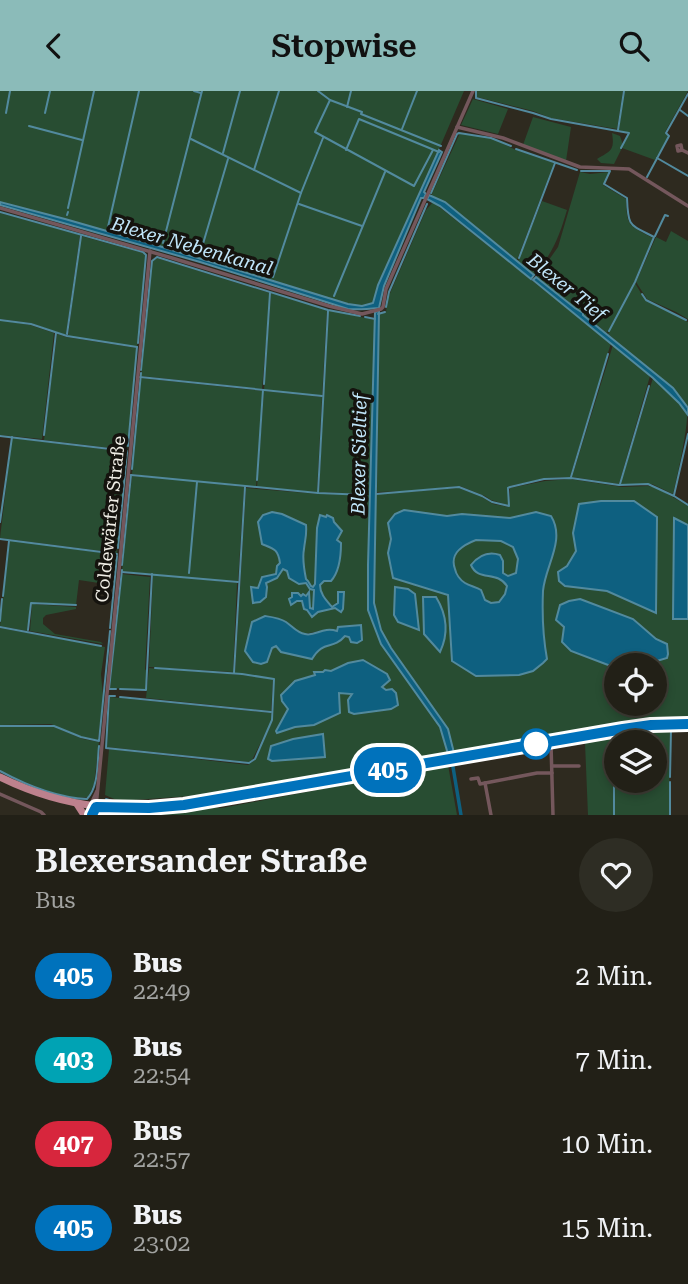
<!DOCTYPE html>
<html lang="de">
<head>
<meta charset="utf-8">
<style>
  :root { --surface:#222017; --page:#2e2d24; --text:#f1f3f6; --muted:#a2a3a1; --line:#3f3e36; --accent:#8bbbb9 }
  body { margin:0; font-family:"Roboto Serif",serif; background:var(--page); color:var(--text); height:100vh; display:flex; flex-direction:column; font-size:26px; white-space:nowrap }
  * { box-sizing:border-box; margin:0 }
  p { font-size:23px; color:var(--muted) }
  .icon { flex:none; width:38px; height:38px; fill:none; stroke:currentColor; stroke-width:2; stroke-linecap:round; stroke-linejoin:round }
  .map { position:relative; height:724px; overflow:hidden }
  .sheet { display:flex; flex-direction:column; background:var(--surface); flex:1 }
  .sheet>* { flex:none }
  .badge { padding:0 14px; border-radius:23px; font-size:24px; line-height:46px }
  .fabs { position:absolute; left:604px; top:562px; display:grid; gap:14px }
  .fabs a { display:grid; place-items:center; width:63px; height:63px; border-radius:50%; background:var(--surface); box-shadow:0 4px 10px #0003,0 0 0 2px var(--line); font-size:35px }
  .map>.badge { position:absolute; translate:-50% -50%; box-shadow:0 0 0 4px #fff }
  .round { display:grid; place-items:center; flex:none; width:74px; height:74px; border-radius:37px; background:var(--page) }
  .headline { display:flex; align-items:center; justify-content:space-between; height:119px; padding:0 35px }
  h1 { font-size:33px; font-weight:600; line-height:52px }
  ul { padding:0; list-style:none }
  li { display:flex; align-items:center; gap:21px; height:84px; padding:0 35px }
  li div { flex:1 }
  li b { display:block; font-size:26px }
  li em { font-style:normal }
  li .badge { min-width:77px; font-weight:700; text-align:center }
  header { display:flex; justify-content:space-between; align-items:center; height:91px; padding:0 35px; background:var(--accent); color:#111; font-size:32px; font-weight:600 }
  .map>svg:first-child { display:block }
  .green { fill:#284d32; fill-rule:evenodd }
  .water { fill:#0e6080; stroke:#528a9e; stroke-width:2; fill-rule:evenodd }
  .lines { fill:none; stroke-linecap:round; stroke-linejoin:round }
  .stream { stroke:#528a9e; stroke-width:2 }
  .canal { stroke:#0e6080; stroke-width:3.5 }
  .minor { stroke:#74575c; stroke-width:3.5 }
  .primary { stroke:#bd818d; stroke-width:7 }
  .line-casing { stroke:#fff; stroke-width:16 }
  .line { stroke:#0072bc; stroke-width:10 }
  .stop-dot { fill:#fff; stroke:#0072bc; stroke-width:3.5 }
  .labels { text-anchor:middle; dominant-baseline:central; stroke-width:7; stroke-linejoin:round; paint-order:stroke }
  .street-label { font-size:18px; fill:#efede5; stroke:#15130e }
  .water-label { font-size:19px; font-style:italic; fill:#c1e6fa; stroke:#15130e }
</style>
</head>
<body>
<header><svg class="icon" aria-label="back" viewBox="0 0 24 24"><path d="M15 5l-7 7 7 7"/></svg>Stopwise<svg class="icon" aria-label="search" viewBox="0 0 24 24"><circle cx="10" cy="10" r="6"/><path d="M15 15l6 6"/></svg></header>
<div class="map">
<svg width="688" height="724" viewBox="0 0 688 724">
  <rect width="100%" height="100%" fill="#2e2a1f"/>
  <g class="green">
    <polygon points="0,0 464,0 373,212 362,215 348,213 159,155 65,128 0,111"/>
    <polygon points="477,0 623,0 617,38 551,27 533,20 477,6"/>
    <path d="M624 0H688L665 41 668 46 655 69 622 57 614 73 601 72 597 68C610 60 615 60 612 42L620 45 623 54 630 42 619 39Z"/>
    <polygon points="473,8 508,18 498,43 461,34"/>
    <polygon points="533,26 571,36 566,70 523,54"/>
    <polygon points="460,42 491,47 516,59 554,72 517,169 445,111 431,105"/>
    <path d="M580 81 590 83 609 81 603 94 626 108C627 136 628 134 653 147L634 191 607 242 537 186 558 156Z"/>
    <path d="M542 110 567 119C559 146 553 162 534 184L518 170Z"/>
    <polygon points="433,111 611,252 570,386 545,387 510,395 508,397 508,414 491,409 485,405 460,395 409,400 377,401 379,223 386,221 388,207 426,119"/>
    <polygon points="0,122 80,144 66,244 31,232 0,228"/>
    <polygon points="671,140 688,150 688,228 676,221 647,208 636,191 656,146 666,151"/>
    <polygon points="81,145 143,162 146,166 137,256 68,245"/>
    <polygon points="157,167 270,202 262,298 141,285 152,171"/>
    <polygon points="635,192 645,209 673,222 688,231 688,317 673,297 608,243"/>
    <polygon points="271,202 327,219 322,305 264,299"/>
    <polygon points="328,219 375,229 370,403 319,401"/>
    <polygon points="0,229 30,234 54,242 42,348 0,344"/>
    <polygon points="57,243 66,246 137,257 127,359 44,349"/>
    <polygon points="613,254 650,285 619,393 572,386"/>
    <polygon points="141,287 263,300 256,396 203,391 244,396 238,490 188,487 237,492 233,581 149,576 153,484 172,485 122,480 132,385 169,388 132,383"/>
    <path d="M653 287C664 297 680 308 687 323 688 336 677 387 673 403L652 393 620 394Z"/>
    <polygon points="264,300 322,306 317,401 257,396"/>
    <polygon points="12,347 126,361 117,462 0,447"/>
    <path d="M570 388 622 396 648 395 657 397 688 415V434L674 428 673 528H688V631L301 687 191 705 119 710 105 704 109 658 248 674 255 669 273 629 274 588 235 582 246 397 319 403 370 404 459 397 482 406 493 413 509 416 510 397 545 390ZM579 413 657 426 656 522 607 500 565 495 558 481 567 475 576 459 573 441ZM404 419 447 425 462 423 511 427 536 421 557 446 543 497V536L547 568C531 589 499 584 476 585L448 504 393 487 388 462 391 448ZM320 425 326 426 339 444 337 449 341 466 331 490H324L320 494V499L332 516 338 512 337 507 340 520 336 517 318 521 312 526 302 510H297L295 501 298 502 300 506 306 505 308 502 310 517 313 518 314 499 283 478 277 487 265 492 253 512 251 496 258 497C271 487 289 475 275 458L295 430 306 434C307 444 305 448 304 458 302 468 304 478 306 488L308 490 311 495 314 496 315 493 317 437ZM633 528 656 548 667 553V567L643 574H654V612H616V577L571 560 562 551 564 536ZM361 534 349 546 345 545 329 555H324L317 559 277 555 273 557 291 537 304 543 331 538 337 541 338 536ZM348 572 386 599 391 618 354 622 349 620 348 609 352 603 339 602 340 622 314 634 295 636 277 642 276 640 288 618 295 590 315 584V581L330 580Z"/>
    <polygon points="10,449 117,464 112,494 79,489 76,514 31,511 27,540 0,535"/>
    <path d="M476 449 501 450 513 456 518 468 516 482 508 485 503 482V470L486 462 477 467 471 474C476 477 481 483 486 485 496 488 501 485 507 495L505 503 499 511 491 512 485 509C478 493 474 498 464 491 459 488 456 482 454 477 450 461 463 454 476 449Z"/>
    <polygon points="122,483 150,486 145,578 147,581 145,599 110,597"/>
    <polygon points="32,513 76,516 76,518 46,524 43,527 43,533 55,543 101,551 103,553 30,540"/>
    <polygon points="0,537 105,556 101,583 103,605 98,649 80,645 51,633 0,634"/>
    <polygon points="149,577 242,584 273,588 271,620 146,607"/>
    <polygon points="110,606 271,622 272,629 252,669 249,671 107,656"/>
    <path d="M31 635 54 636 83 648 99 651 94 693 88 706C66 710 20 690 0 679V636Z"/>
    <path d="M670 639 669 724H588L585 652 611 646ZM616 651H654V690H616Z"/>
    <polygon points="448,674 457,724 99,724 103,722 120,724 159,723 201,716 222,717"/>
  </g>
  <g class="water">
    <path d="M439 59 442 61 424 101 426 103 424 107H421L384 195 379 217C369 218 358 219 348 218L200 171 0 114V111L65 128 159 155 348 213 362 215 373 212 378 194Z"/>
    <polygon points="429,104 445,111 534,184 531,188 440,115 427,108"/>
    <polygon points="536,186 575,217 583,222 583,224 673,297 688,317 688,324 679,312 653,287 533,189"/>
    <polygon points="379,220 374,512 381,539 391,557 448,638 454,662 448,663 440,636 381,553 368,519 368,474 375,221"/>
    <polygon points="601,410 634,410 657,426 656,522 607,500 565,495 559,490 558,481 567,475 576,460 573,442 579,413"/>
    <path d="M404 419 447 425 462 423 510 427 536 421 551 425C566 449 545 475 543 500 542 523 543 546 547 568L543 572 533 580 519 584 476 585 452 570 448 504 393 487 388 462 391 448 388 432 395 423ZM476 449 501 450 513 456 518 468 516 482 508 485 503 482V470L500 464C488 460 479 464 471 474 478 491 497 479 507 495L505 503 499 511 491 512 485 509 481 499C476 496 470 495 465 492 460 489 456 483 455 478 449 462 463 454 476 449Z"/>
    <path d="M272 421 282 423 306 434C307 444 305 448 304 458 302 468 304 478 306 488L308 490 311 495 313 496 315 493 317 437 320 424 326 426 327 424 333 427 334 431 342 440 337 449 341 452C341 465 340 480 331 490H324L320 494C320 503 326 509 332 516L338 512V501H344L343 518 341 521 335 517 318 521 312 526 307 519 304 518 302 510H297L291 514 289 508 292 506V502H298L301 505 303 503 306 505 309 501 310 517 313 518 314 499 310 498 306 492 299 493 289 487 287 480 283 478 277 487 266 492 267 496 266 506 260 511 253 512 251 496 258 497 262 486 276 483 277 475 280 472C278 458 274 458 262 453L258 431 263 424Z"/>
    <polygon points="674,427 688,434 688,528 673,528"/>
    <polygon points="395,496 408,498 415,503 419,539 398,531 394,524"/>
    <path d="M423 506H436C447 524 449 542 440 561L424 543Z"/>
    <polygon points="580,508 633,528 656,548 667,553 668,563 667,567 643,574 616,574 616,577 571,560 562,551 564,536 556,529 560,514 569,510"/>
    <path d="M265 525C272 526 280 527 286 531 292 535 297 542 305 543 315 546 323 535 337 540L338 536 361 534 362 549 357 552 351 551 349 546 345 545C332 560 324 548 312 568L281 561 276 555 272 557 267 571 261 573 253 571 245 560 252 531Z"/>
    <polygon points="363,569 387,583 390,589 382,596 386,599 392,598 396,602 398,614 391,618 354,623 349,621 348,609 352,603 339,602 340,622 314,634 295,636 277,642 276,640 288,618 282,610 281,604 295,590 315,584 314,581 323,581 325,579 331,580 348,572"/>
    <polygon points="323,643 325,666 272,670 268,668 271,655 293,648"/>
  </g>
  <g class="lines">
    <g class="stream">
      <polyline points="194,0 201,2"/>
      <polyline points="318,0 330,9 362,21 361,23 441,55"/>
      <polyline points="476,0 476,7 533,22 551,28 629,42 621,57"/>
      <polyline points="330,9 315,41 414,95 433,59"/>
      <polyline points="347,16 351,0"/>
      <polyline points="680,19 688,25"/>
      <polyline points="6,22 10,0"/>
      <polyline points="45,22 50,0"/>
      <polyline points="29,35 82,49"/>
      <polyline points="402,38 417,0"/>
      <polyline points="618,39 624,0"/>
      <polyline points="191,48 301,102"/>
      <polyline points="516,58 577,79"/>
      <polyline points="346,59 359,28 439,61"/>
      <polyline points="223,62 240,0"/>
      <polyline points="657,67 688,85"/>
      <polyline points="254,79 279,0"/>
      <path d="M581 80H610L604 93 627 107C628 136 629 133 654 146L635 191 609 240"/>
      <polyline points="647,86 669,45 666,42 688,3"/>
      <polyline points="431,102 457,43 459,42 491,47 511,55"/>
      <polyline points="299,113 362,135"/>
      <polyline points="68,117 94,0"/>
      <polyline points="0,121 143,161 146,164 138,252"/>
      <polyline points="67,124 68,121"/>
      <polyline points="108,136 139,0"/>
      <polyline points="655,145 665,124 668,125"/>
      <polyline points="163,152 202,0"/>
      <polyline points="200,163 228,68"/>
      <polyline points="519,167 555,72"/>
      <polyline points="273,186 301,102 323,47"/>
      <polyline points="642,203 646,209 686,229"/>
      <polyline points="334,205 385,81"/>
      <polyline points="386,216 389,201 427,113"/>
      <polyline points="378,223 385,221"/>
      <polyline points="365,226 375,228"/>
      <polyline points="0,229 31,233 67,245 137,256"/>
      <polyline points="67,243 81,145"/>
      <polyline points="141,279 152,170 157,166 328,219 360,225"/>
      <polyline points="140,286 322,305"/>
      <polyline points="264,293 270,202"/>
      <polyline points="44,344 56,242"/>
      <polyline points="0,345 127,360"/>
      <polyline points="128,355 137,256"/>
      <polyline points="132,378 141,282"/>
      <polyline points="131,384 318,402 367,404"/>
      <polyline points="571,386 608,263"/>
      <polyline points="257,389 263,299"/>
      <polyline points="620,393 649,295"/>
      <polyline points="318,402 328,220"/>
      <polyline points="376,403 459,396 482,405 492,411 509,415 508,397 510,396 544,388 571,387 619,394 648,393 674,405 688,414"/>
      <polyline points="674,404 688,343"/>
      <polyline points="0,431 12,346"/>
      <polyline points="0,448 117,463"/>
      <polyline points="118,457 127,361"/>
      <polyline points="122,474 131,384"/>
      <polyline points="122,481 238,491"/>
      <polyline points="189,482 197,391"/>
      <polyline points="3,505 9,450"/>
      <polyline points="0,530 2,508"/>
      <polyline points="0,536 101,555"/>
      <polyline points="110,537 117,465"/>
      <polyline points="28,539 31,512 76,514"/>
      <polyline points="234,582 245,396"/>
      <polyline points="116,598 109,598 122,479"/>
      <polyline points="120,598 146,599 152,483"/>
      <polyline points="115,605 109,605 106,657 249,672 255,668 272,629 274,588 242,583 155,577"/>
      <polyline points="120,606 271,621"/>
      <polyline points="0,635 54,635 81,646 99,650 110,540"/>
      <polyline points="611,646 614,690 614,724"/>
      <polyline points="566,653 648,639 671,638 670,686"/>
      <path d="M0 680C26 694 58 707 87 708 99 695 97 672 99 655"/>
      <path d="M106 708C136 720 206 705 239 700 278 693 317 687 357 681"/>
      <polyline points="670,724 670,691"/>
    </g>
    <polyline class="canal" points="450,658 461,724"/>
    <g class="minor">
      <polyline points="457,36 503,47 580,76 629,78 688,115"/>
      <polyline points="682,59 678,60 677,55 681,54 682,59 688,62"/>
      <polyline points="0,117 172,167 329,215 362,223 381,218 383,216 386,198 473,0"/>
      <polyline points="551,653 553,724"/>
      <polyline points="552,675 579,675"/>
      <polyline points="471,688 478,687 480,693 537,682 552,682"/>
      <polyline points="485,692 491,724"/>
      <polyline points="0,703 41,721 44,724"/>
      <polyline points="90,715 97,700"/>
      <polyline points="96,716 150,160"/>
    </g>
    <g class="primary">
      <path d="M0 686C69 720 129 722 204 711L623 638 651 634 688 633"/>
      <polyline points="77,713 84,724"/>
    </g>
  </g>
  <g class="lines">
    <g class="line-casing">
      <polyline id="line" points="92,724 96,716 149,717 184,714 623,638 651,634 688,633"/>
    </g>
    <use href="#line" class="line"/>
  </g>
  <circle class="stop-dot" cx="536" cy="653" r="14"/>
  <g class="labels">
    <g class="street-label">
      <text transform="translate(110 428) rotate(-84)">Coldewärfer Straße</text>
    </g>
    <g class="water-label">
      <text transform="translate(192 155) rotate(16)">Blexer Nebenkanal</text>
      <text transform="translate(567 196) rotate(39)">Blexer Tief</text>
      <text transform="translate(359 363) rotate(-89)">Blexer Sieltief</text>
    </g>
  </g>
</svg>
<div class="fabs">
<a><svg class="icon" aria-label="locate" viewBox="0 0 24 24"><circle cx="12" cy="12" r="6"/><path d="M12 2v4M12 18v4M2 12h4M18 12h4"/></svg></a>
<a><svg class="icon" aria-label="layers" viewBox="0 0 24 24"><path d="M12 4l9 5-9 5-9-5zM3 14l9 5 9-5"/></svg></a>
</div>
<b class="badge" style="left:388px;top:679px;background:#0072bc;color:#fff">405</b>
</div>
<section class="sheet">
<div class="headline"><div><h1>Blexersander Straße</h1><p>Bus</p></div><a class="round"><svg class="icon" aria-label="heart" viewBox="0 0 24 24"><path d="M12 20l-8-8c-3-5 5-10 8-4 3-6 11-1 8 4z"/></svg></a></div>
<ul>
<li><span class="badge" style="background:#0072bc;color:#fff">405</span><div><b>Bus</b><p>22:49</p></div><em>2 Min.</em></li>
<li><span class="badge" style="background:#00a3b4;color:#fff">403</span><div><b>Bus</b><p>22:54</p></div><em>7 Min.</em></li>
<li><span class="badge" style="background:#d7263d;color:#fff">407</span><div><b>Bus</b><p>22:57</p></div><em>10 Min.</em></li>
<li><span class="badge" style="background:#0072bc;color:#fff">405</span><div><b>Bus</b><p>23:02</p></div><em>15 Min.</em></li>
</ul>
</section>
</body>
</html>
